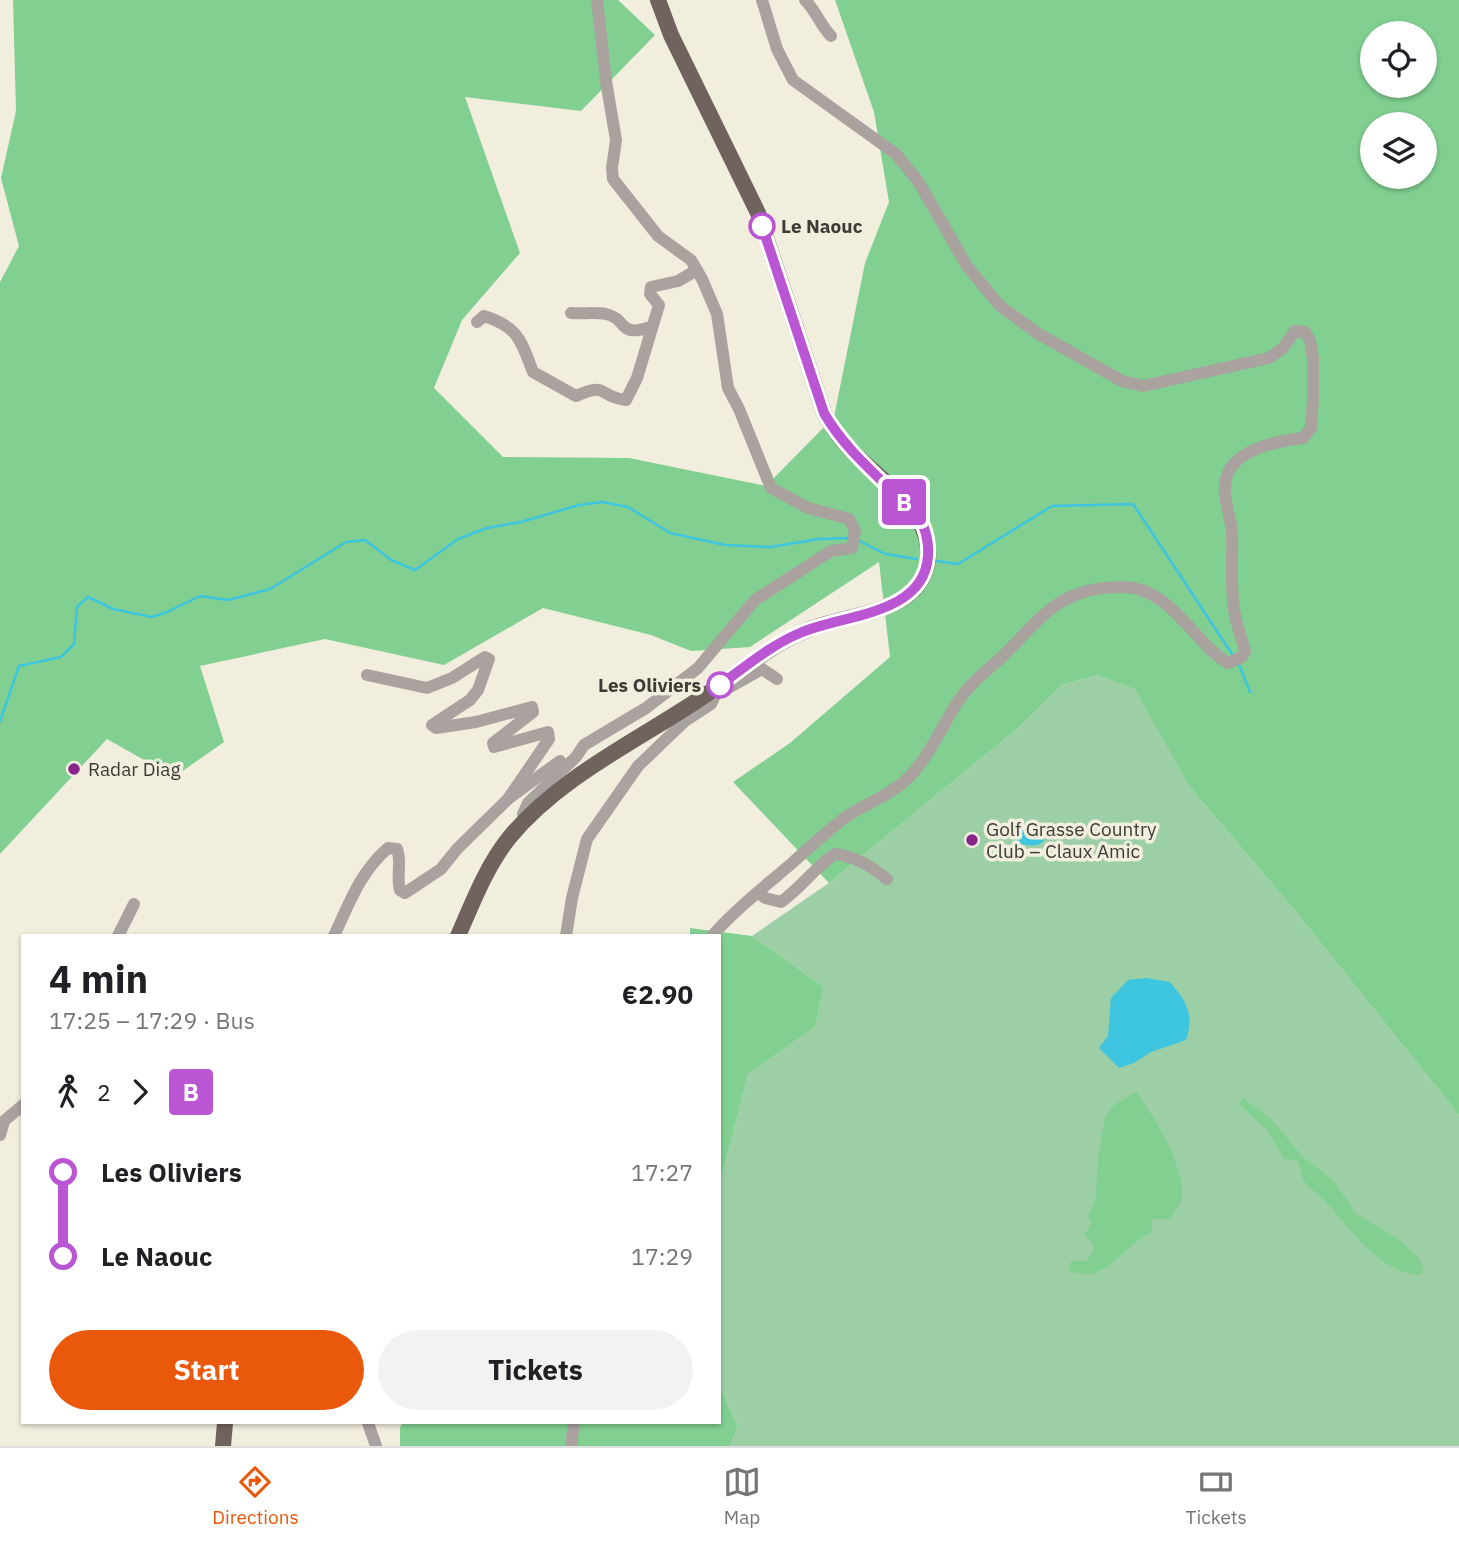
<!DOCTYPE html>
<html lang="en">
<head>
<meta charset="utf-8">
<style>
  :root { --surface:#fff; --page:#f2f2f2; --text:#202124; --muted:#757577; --line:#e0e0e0; --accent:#ea580c }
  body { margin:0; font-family:"IBM Plex Sans",sans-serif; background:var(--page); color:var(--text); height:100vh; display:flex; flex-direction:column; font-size:26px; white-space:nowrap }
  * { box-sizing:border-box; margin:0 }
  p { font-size:23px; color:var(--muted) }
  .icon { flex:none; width:38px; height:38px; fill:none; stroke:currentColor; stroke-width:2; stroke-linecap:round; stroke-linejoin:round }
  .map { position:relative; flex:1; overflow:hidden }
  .panel { position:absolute; left:21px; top:934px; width:700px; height:490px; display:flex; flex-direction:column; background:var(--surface); border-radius:0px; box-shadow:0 2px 5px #0004 }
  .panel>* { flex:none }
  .badge { padding:0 14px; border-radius:5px; font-size:24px; line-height:46px }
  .tools { position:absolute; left:1360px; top:21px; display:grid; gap:14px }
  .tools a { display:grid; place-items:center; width:77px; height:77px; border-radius:50%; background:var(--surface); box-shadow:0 2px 5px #0004; font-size:35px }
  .map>.badge { position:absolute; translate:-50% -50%; box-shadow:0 0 0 4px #fff }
  .legs { display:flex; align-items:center; gap:10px; height:77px; padding:0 28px; font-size:23px }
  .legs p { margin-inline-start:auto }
  .overview { display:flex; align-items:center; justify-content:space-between; height:119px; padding:0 28px }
  h1 { font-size:38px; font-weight:700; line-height:52px }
  .primary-button { display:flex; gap:14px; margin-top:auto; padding:14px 28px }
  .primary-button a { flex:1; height:80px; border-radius:42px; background:var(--accent); color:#fff; font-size:28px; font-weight:700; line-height:80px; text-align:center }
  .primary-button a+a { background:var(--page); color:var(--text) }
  ul { padding:0 28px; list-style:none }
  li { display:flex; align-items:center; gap:24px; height:84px; font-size:26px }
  li i { display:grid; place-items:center; width:10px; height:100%; margin:0 9px; background:currentColor }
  li i::after { content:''; width:18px; height:18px; margin:-9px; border:5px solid; border-radius:50%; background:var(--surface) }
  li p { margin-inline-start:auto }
  li:first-child i { background:linear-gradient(#0000 50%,currentColor 0) }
  li:last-child i { background:linear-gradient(currentColor 50%,#0000 0) }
  .tab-bar { display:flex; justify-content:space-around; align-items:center; height:98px; border-top:2px solid var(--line); background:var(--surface); font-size:19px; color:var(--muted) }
  .tab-bar a { display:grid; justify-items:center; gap:4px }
  .tab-bar .active { color:var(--accent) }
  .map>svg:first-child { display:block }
  .green { fill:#9ccfa5 }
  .forest { fill:#81cf91; fill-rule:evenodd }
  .water { fill:#3ec5df }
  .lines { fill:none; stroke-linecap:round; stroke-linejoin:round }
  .stream { stroke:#3ec5df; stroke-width:2.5 }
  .minor { stroke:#a9a29e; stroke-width:12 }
  .major { stroke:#70635e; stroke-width:16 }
  .line-1-casing { stroke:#fff; stroke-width:16 }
  .line-1 { stroke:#ba55d3; stroke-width:10 }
  .stop-1-dot { fill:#fff; stroke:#ba55d3; stroke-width:3.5 }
  .poi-dot { fill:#88258d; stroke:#f2eede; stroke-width:2.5 }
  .labels { text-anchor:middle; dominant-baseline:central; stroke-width:7; stroke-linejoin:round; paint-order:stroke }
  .stop-label { font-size:19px; font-weight:bold; fill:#3c3b35; stroke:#f2eede; text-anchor:start }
  .poi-label { font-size:19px; fill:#3c3b35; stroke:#f2eede; text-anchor:start }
</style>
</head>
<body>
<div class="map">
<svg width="1459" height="1446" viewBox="0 0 1459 1446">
  <rect width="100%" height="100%" fill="#f2eede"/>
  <polygon class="green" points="1097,675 1136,689 1189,786 1292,907 1459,1115 1459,1446 730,1446 738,1426 719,1386 719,1188 748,1074 815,1027 824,987 752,936 829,883 1018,728 1062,685"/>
  <g class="forest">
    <path d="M13 0H618L655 35 581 111 465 97 520 253 462 320 434 388 503 457 629 458 766 486 834 417 865 263 889 202 874 112 835 0H1459V1115L1292 907 1189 786 1135 689 1097 675 1062 685 1018 728 829 883 733 782 790 743 890 657 879 562 750 647 691 651 651 635 543 608 444 665 325 639 200 666 224 742 174 777 107 739 0 854V282L19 246 1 178 16 111ZM1372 33H1424V86H1372ZM1372 124H1424V177H1372Z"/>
    <polygon points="690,928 752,936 824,987 815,1027 748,1074 719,1188 719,936 690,936"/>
    <path d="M1136 1092C1152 1113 1190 1175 1181 1201 1179 1207 1173 1213 1169 1219H1152V1232C1130 1242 1115 1267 1091 1274 1085 1275 1075 1272 1068 1272L1071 1261H1087L1094 1247 1085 1234 1091 1223 1088 1216 1096 1197 1098 1159 1105 1118 1114 1105Z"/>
    <path d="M1243 1098 1271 1119 1303 1157 1334 1181 1356 1214 1398 1239 1417 1256 1424 1267 1420 1275C1378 1272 1351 1229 1325 1201 1319 1194 1310 1189 1305 1182 1301 1177 1300 1168 1299 1161L1284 1159 1267 1130 1239 1104Z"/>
    <polygon points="719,1386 738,1426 730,1446 400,1446 400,1428 402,1423 719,1423"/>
  </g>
  <g class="water">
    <path d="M1025 825 1031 829 1043 825 1048 831C1045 849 1030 847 1017 842L1016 830Z"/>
    <path d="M1146 978 1170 982C1186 1001 1195 1014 1186 1040L1151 1052 1134 1063 1119 1068 1099 1048 1108 1036 1111 998 1128 980Z"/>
  </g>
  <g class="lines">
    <g class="stream">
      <polyline points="858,540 885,554 917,559"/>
      <polyline points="937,561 958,564 1052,506 1133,504 1234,657"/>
      <polyline points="1238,662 1250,692"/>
      <polyline points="0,721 19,666 61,657 74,644 77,607 88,597 113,609 152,617 167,612 200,596 228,600 270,589 346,542 365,540 391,560 415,570 458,539 487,528 521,522 579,505 602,502 628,507 670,533 725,545 770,547 819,539 848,538"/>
    </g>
    <g class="minor">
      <path d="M805 0C816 11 821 26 831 36"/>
      <path d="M571 313C582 314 595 312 606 314 629 319 616 338 651 327"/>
      <path d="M477 322 484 316C519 327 521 341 533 372L576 396C609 381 597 397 626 400L637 378 659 305 650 294 651 287 678 281 697 270"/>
      <polyline points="367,675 427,688 452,678 485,657 489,659 478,690 470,700 432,725 436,728 476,722 532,707 533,712 493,743 494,747 548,732 549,739 508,799"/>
      <polyline points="526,820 523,814 528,803 576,757 584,745 646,708 698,668 755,600 831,551 852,548 855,531 849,519 808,508 771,488 739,409 728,388 717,314 702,279 691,260 658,236 613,179 612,168 616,140 606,81 597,0"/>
      <path d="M758 892 765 898 781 902C801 888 815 867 835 854 856 857 871 866 887 879"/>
      <polyline points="118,936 134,904"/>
      <path d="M334 936C349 904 360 872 388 848L397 849C402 861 396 876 400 890L405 893 441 869 457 849 508 799 560 761"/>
      <polyline points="566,936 572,898 587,839 638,766 685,721 711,704 720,685 730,687 762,669 777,679"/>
      <path d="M712 936C736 909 764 887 791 864 808 849 825 833 843 819 864 804 892 795 910 776 931 754 942 725 959 700 971 682 988 670 1004 655 1044 615 1060 587 1123 587 1170 587 1193 642 1228 663L1242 657 1245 651C1241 637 1236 623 1234 609 1230 583 1233 558 1232 532 1230 510 1218 490 1230 469 1244 447 1280 441 1303 438L1311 428 1313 399V359L1310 341 1305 332 1295 331 1283 348 1269 358 1143 386 1122 381 1037 333 1000 306 967 266 918 181 896 154 793 80 777 49 762 0"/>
      <polyline points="0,1135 4,1121 23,1105"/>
      <polyline points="368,1423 376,1446"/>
      <polyline points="571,1446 574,1423"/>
    </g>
    <g class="major">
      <path d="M458 936C473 902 486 867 509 838 559 777 637 741 701 698 734 677 763 650 798 634 832 617 877 618 908 595 922 584 930 566 928 549 926 509 878 478 852 451 840 439 832 427 824 413L758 213 671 35 658 0"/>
      <polyline points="223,1446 225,1423"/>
    </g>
  </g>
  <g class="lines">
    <g class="line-1-casing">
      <path id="line-1" d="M720 685C745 667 771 645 800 633 842 614 924 616 928 556 929 544 926 529 920 520 911 507 898 496 886 485 863 463 840 441 824 413L762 226"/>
    </g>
    <use href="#line-1" class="line-1"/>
  </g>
  <g class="stop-1-dot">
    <circle cx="762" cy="226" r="12"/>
    <circle cx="720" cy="685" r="12"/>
  </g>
  <g class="poi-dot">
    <circle cx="74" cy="769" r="7"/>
    <circle cx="972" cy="840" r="7"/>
  </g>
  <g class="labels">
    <g class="stop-label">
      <text x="781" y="226">Le Naouc</text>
      <text x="701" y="685" text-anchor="end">Les Oliviers</text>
    </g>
    <g class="poi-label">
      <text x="88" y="769">Radar Diag</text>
      <text x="986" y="829">Golf Grasse Country<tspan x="986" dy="22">Club – Claux Amic</tspan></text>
    </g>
  </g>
</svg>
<div class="tools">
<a><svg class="icon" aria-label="locate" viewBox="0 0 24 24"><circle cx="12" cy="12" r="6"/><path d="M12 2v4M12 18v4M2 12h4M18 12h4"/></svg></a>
<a><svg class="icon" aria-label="layers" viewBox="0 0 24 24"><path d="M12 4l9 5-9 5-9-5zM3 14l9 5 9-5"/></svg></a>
</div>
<b class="badge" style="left:904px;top:502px;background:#ba55d3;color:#fff">B</b>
<section class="panel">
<div class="overview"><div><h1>4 min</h1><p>17:25 – 17:29 · Bus</p></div><b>€2.90</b></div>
<div class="legs"><svg class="icon" aria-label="walk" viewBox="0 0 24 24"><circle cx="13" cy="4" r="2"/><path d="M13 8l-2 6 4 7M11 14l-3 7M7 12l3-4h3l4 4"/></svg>2<svg class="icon" aria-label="forward" viewBox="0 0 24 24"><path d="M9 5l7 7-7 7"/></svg><b class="badge" style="background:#ba55d3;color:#fff">B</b></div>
<ul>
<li><i style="color:#ba55d3"></i><b>Les Oliviers</b><p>17:27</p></li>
<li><i style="color:#ba55d3"></i><b>Le Naouc</b><p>17:29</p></li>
</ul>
<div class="primary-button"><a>Start</a><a>Tickets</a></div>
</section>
</div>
<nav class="tab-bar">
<a class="active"><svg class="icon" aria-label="directions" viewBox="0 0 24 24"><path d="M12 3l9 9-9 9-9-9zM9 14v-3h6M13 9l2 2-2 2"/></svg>Directions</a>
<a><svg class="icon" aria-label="map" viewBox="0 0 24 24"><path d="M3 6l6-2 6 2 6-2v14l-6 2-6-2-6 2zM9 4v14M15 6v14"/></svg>Map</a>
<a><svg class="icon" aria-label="tickets" viewBox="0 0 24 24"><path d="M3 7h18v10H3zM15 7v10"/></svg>Tickets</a>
</nav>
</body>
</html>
